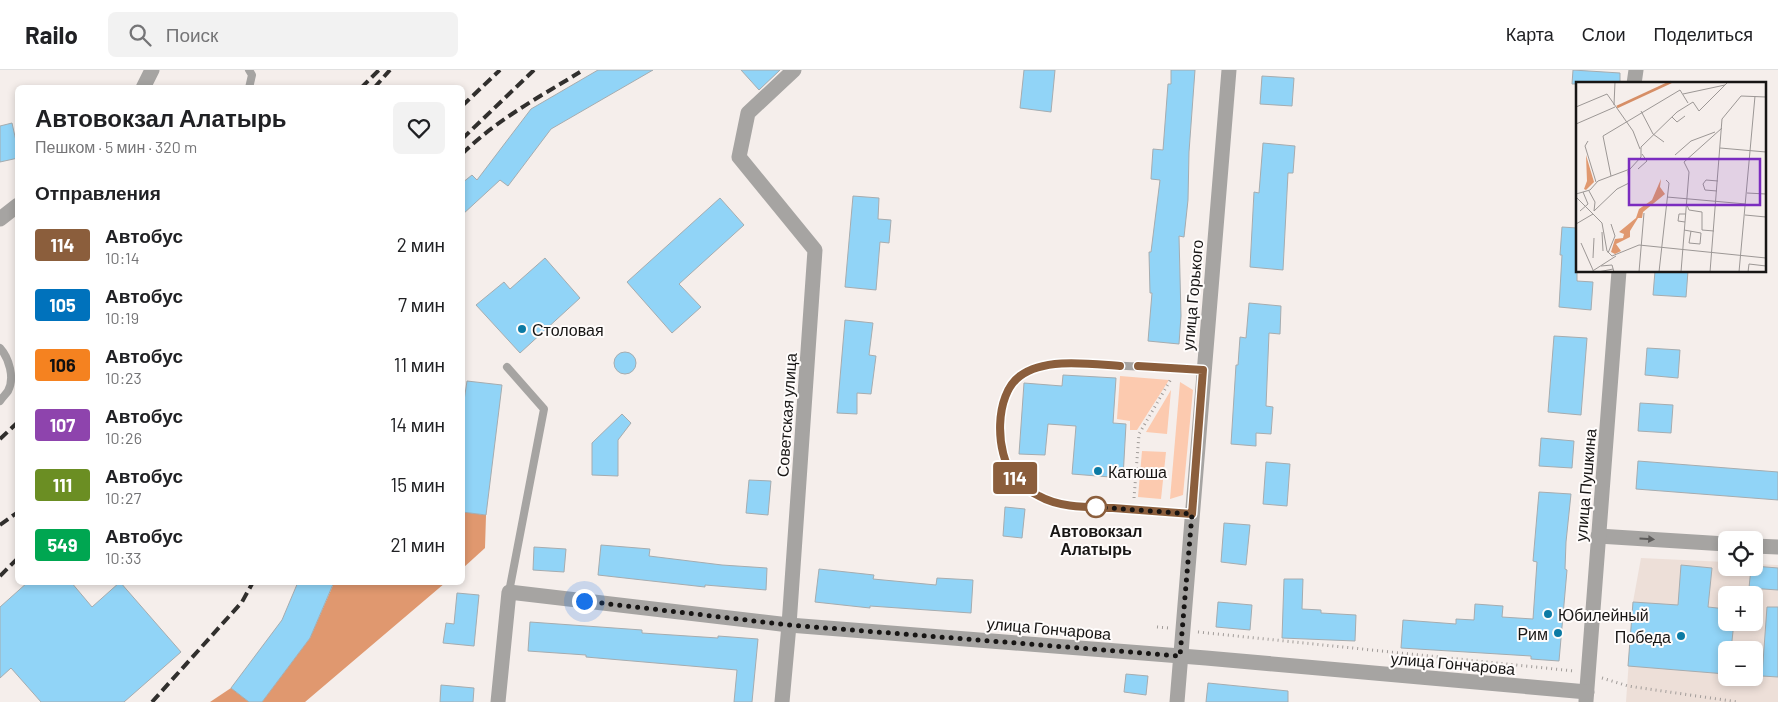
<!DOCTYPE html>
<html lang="ru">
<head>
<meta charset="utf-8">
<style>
  :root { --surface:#fff; --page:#f2f2f2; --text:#202124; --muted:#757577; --line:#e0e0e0 }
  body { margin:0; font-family:Barlow,sans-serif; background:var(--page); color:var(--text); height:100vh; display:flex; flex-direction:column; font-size:19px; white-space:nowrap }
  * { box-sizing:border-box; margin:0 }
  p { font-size:16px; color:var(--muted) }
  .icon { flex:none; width:28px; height:28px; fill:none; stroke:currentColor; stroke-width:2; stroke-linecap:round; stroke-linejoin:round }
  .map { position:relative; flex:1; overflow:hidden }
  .panel { position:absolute; left:15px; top:15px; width:450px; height:500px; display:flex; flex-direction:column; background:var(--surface); border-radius:8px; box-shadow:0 2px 8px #0003 }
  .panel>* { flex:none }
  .badge { padding:0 10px; border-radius:4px; font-size:18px; line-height:32px }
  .controls { position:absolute; left:1718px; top:461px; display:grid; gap:10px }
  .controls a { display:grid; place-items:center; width:45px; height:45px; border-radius:8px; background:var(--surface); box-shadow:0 2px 8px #0003; font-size:25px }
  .you { position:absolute; width:25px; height:25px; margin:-12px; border:4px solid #fff; border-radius:50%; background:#1a73e8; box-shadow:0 0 0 8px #1a73e833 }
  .map>.badge { position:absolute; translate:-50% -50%; box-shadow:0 0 0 2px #fff }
  h2 { padding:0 20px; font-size:19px; line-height:45px }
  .round { display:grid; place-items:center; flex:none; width:52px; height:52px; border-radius:8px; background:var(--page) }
  .summary { display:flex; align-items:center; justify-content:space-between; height:85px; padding:0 20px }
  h1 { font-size:24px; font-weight:600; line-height:38px }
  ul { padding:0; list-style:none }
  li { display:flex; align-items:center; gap:15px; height:60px; padding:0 20px }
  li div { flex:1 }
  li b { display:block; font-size:19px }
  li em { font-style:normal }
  li .badge { min-width:55px; font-weight:700; text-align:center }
  header { display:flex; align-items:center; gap:30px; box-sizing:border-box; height:70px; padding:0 25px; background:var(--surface); border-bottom:1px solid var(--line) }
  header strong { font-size:24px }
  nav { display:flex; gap:28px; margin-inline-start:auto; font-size:18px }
  .search { width:350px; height:45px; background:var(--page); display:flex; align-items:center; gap:12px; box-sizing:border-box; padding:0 18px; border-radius:8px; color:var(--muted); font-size:19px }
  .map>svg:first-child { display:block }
  .built { fill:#eddfd8; fill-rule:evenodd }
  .green { fill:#fccaaf }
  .forest { fill:#e0986f }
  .building { fill:#91d4f7; stroke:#a6acaf }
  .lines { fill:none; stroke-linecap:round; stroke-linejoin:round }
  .path { stroke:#a19c99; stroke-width:3; stroke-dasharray:1 4; stroke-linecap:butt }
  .service { stroke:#a6a4a2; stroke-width:8 }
  .minor { stroke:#a6a4a2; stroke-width:15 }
  .tertiary { stroke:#a6a4a2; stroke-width:15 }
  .rail { stroke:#312f2d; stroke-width:4; stroke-dasharray:10 5; stroke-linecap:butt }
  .oneway { fill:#5e5c5b }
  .line-casing { stroke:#fff; stroke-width:11 }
  .line { stroke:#8b5e3c; stroke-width:8 }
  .walk { stroke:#171514; stroke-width:5; stroke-dasharray:0 9 }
  .poi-dot { fill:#0c7aa4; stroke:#fffcfb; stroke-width:2 }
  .stop-dot { fill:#fff; stroke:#8b5e3c; stroke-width:2.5 }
  .labels { text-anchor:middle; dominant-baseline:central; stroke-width:4; stroke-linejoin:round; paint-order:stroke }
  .street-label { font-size:16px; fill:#171514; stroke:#fffcfb }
  .poi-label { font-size:16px; fill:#171514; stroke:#fffcfb; text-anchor:start }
  .stop-label { font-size:16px; font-weight:bold; fill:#171514; stroke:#fffcfb }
  .inset-river { fill:none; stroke:#d68e66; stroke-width:2.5 }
  .inset-road { fill:none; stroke:#9c9795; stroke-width:1 }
  .view { fill:#7b2cbf; fill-opacity:0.15; stroke:#7b2cbf; stroke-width:2.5 }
  .inset-edge { fill:none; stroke:#171514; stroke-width:2.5 }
</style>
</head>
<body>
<header>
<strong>Railo</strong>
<div class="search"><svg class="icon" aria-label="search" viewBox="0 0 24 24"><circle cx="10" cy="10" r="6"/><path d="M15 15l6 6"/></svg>Поиск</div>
<nav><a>Карта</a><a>Слои</a><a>Поделиться</a></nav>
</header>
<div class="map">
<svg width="1778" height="632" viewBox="0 0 1778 632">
  <rect width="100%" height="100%" fill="#f5eeeb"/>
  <path class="built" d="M1641 488 1726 492V498H1754V494L1778 495V632H1626L1633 532ZM1726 525H1754V552H1726ZM1726 580H1754V608H1726Z"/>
  <g class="green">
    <polygon points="1120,306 1169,310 1137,360 1130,360 1130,351 1117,349"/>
    <polygon points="1180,312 1193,320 1183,425 1170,429"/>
    <polygon points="1171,320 1167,364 1146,362"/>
    <polygon points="1142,381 1166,382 1161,429 1138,427"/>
  </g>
  <g class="forest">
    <polygon points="463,442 486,445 485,478 463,498"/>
    <polygon points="334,513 445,513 305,632 262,632 310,568"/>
    <polygon points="231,618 249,632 210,632"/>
  </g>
  <g class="building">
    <polygon points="598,0 653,0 551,59 508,116 500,110 462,145 462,113 472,105 477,110 531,39"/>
    <polygon points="741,0 780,0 759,20"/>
    <polygon points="1024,0 1055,0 1051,42 1020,38"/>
    <polygon points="1171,0 1195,0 1189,82 1188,130 1184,167 1179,166 1181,246 1179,274 1148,271 1152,223 1150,223 1149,182 1151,182 1160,110 1151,109 1153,79 1163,80 1168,14 1171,14"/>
    <polygon points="1573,0 1620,3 1620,14 1572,14"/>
    <polygon points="1262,6 1294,8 1292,36 1260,34"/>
    <polygon points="12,53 18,80 18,88 0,92 0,56"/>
    <polygon points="1263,73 1295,76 1293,103 1288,103 1283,200 1250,197 1254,122 1259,123"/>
    <polygon points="853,126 879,128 878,149 891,150 889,173 880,172 876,220 845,217"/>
    <polygon points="720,128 744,155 679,214 701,237 672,263 627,212"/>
    <polygon points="1562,157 1577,158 1577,211 1593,212 1591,240 1559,237 1562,185 1560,185"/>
    <polygon points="545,188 580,228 520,283 476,235 504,212 510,219"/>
    <polygon points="1655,201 1688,201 1686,227 1653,225"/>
    <polygon points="1249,233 1281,236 1280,264 1269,263 1266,336 1273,337 1271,364 1256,363 1256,376 1231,374 1236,295 1238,295 1240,267 1246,268"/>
    <polygon points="845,250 873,253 869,285 876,286 871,324 857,323 857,344 837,343"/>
    <polygon points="1554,266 1587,268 1581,345 1548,342"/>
    <polygon points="1647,278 1680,280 1678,308 1645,305"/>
    <circle cx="625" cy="293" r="11"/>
    <polygon points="1063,305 1116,308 1113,353 1126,354 1123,408 1072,404 1076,356 1048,354 1045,385 1019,384 1024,313 1062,316"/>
    <polygon points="467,311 502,315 486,445 462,442 462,344"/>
    <polygon points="1640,333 1673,335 1671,363 1638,361"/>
    <polygon points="622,344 631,353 618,370 618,406 592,405 592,373"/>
    <polygon points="1541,368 1574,371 1572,398 1539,396"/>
    <polygon points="1638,391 1778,402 1778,430 1636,419"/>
    <polygon points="1266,392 1290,394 1287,436 1263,434"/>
    <polygon points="749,410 771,411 768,445 746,443"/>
    <polygon points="1539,422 1571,424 1566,472 1565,499 1567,500 1559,591 1531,589 1531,586 1401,578 1403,550 1456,554 1456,549 1474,550 1475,534 1503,536 1502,547 1533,549 1537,492 1533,491"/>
    <polygon points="1005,437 1025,439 1022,468 1003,466"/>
    <polygon points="1224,453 1250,455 1246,495 1221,492"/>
    <polygon points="601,475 650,479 649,486 722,495 767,498 766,520 705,515 705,517 598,505"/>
    <polygon points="534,477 566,479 564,502 533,500"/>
    <polygon points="1681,495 1712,498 1708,537 1726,539 1726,552 1734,552 1731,580 1726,580 1726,604 1628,596 1633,532 1678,535"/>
    <polygon points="1754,496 1778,498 1778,520 1749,518 1751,498 1754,498"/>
    <polygon points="819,499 874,505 873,509 936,515 937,508 973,510 971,543 870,536 870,538 815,532"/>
    <polygon points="1284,509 1303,509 1302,539 1321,540 1321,543 1356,545 1355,571 1282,568"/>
    <polygon points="28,512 71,512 92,537 120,512 181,582 124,632 41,632 11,598 0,608 0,537"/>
    <polygon points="298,512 334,512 310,568 262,632 249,632 231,618 282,550"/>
    <polygon points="457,523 479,525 474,576 443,573 446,553 454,554"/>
    <polygon points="1218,532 1252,535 1250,560 1216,557"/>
    <polygon points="1767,537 1778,537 1778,607 1762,606"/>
    <polygon points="530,552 642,560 642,563 718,568 718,566 758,569 752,632 734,632 737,600 586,587 586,585 528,581"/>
    <polygon points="1126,604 1148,606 1146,625 1124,622"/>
    <polygon points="1208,613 1288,621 1288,632 1206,632"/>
    <polygon points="441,615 474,618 473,632 440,632"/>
  </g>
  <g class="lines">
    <g class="path">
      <polyline points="1134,428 1139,364 1171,309"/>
      <polyline points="1157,557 1169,558"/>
      <polyline points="1198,562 1574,601"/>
      <polyline points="1602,608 1628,616 1738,632"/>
    </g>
    <g class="service">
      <polyline points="249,0 252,5 249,18"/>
      <path d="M0 278C9 288 15 308 8 321 6 324 2 328 0 331"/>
      <polyline points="507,297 544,339 509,522"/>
      <polyline points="1192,444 1068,436 1039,426 1015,408 1004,388 1000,364 1001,341 1008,318 1020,305 1041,296 1069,293 1203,300"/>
    </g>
    <g class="minor">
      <polyline points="1634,14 1636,0"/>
      <polyline points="143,18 152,0"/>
      <polyline points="0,149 18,135"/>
      <polyline points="1598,466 1726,474"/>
      <polyline points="1754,476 1778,477"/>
      <polyline points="1586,631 1619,201"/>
      <polyline points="498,632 509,522 789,555 1206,588 1587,622"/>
      <polyline points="782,632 789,555 815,180 739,87 748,43 794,0"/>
    </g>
    <polyline class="tertiary" points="1177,632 1229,0"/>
    <g class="rail">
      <polyline points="361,18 379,0"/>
      <polyline points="374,18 390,0"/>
      <polyline points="462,36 500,0"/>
      <polyline points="462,69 534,0"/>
      <path d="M462 84C499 48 538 28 580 2"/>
      <polyline points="0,369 18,352"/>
      <polyline points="0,455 18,442"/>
      <polyline points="0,506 18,488"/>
      <polyline points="152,632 242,532 253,512"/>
    </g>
  </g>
  <defs><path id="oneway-solid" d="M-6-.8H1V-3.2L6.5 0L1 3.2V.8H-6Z" transform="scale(1.25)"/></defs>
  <use class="oneway" href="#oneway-solid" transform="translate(1647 469) rotate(4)"/>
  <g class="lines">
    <g class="line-casing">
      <path id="line" d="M1120 296C1091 294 1045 287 1020 306 994 325 995 383 1014 407 1020 414 1031 422 1039 426 1060 438 1089 437 1113 438 1139 440 1166 442 1192 444L1203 300 1138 296"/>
    </g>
    <use href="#line" class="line"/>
    <polyline class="walk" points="584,531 789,555 1180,586 1192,444 1096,437"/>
  </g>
  <g class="poi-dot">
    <circle cx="522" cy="259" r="5"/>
    <circle cx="1098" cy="401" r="5"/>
    <circle cx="1548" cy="544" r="5"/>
    <circle cx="1558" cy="563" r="5"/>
    <circle cx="1681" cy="566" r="5"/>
  </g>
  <circle class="stop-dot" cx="1096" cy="437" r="10"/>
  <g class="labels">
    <g class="street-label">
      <text transform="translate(1192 225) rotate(-85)">улица Горького</text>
      <text transform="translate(786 345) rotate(-86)">Советская улица</text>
      <text transform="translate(1585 415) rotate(-85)">улица Пушкина</text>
      <text transform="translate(1049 558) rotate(5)">улица Гончарова</text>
      <text transform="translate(1453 593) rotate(5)">улица Гончарова</text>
    </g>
    <g class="poi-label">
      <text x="532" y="259">Столовая</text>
      <text x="1108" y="401">Катюша</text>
      <text x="1558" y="544">Юбилейный</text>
      <text x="1548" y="563" text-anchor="end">Рим</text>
      <text x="1671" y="566" text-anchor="end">Победа</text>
    </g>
    <g class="stop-label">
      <text x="1096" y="460">Автовокзал<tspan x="1096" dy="18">Алатырь</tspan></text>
    </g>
  </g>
  <g transform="translate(1576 12)">
    <rect width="190" height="190" fill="#f5eeeb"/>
    <path d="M10 73 18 100 10 108 8 107 11 99ZM85 97 84 105 89 112 67 130 66 136H62L54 149V155L40 162 45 169 39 172 35 170 39 157 47 156 48 152 43 150 60 136 63 127 76 118Z" fill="#e0986f"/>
    <path class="inset-river" d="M41 25 95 0"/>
    <path class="inset-road" d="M107 12 149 3M38 23 39 0M0 25 31 12 57 49 64 67M65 29 77 52 88 60M96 35 101 40 109 34M0 42 39 25M12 59 9 64 20 100M144 66 190 70M99 73 115 59 139 50M62 87 71 79 66 72M35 94 27 54 104 8 112 21M13 109 19 120 18 129M141 109 129 108 127 102 130 98 142 99M171 111 190 112M0 112 14 108 22 99 54 87 65 75V65L101 30 117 20 123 29 152 0M0 115 26 141 31 169 36 174 63 163 190 176M91 115 170 122M111 123 113 128 126 130V148L138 149M4 129 12 122 7 110M18 129 41 107 53 101 52 89M169 133 190 135M109 140 102 139 103 132H110M0 142 17 132M108 148 125 151M115 149 113 161 124 162 125 151M26 150 27 169M5 161 17 188M32 171 39 154 35 142M17 176 18 156M25 184 36 183 38 190M15 190 40 174M22 190 37 187M63 190 68 131M83 190 93 101 90 98M105 190 113 90 108 80 146 46M134 190 146 37 165 14 190 15M163 190 179 14M172 190 173 182 190 184"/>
    <path class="view" d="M53 77H184V123H53Z"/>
    <rect width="190" height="190" class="inset-edge"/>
  </g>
</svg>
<div class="controls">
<a><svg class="icon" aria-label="locate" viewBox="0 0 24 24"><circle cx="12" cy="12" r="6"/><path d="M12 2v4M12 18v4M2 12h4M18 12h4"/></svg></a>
<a>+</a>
<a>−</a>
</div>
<div class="you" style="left:584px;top:531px"></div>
<b class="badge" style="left:1015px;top:408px;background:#8b5e3c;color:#fff">114</b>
<section class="panel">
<div class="summary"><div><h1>Автовокзал Алатырь</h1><p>Пешком · 5 мин · 320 m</p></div><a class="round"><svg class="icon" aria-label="heart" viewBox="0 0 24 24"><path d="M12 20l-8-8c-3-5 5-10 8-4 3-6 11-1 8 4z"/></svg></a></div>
<h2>Отправления</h2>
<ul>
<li><span class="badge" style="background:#8b5e3c;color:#fff">114</span><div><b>Автобус</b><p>10:14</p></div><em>2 мин</em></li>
<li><span class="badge" style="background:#0072bc;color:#fff">105</span><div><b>Автобус</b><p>10:19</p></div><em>7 мин</em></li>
<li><span class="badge" style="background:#f58220;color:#111">106</span><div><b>Автобус</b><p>10:23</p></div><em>11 мин</em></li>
<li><span class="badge" style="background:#8e44ad;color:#fff">107</span><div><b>Автобус</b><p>10:26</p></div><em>14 мин</em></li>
<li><span class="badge" style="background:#6b8e23;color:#fff">111</span><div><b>Автобус</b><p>10:27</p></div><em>15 мин</em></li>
<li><span class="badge" style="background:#00a651;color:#fff">549</span><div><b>Автобус</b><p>10:33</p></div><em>21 мин</em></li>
</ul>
</section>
</div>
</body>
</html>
